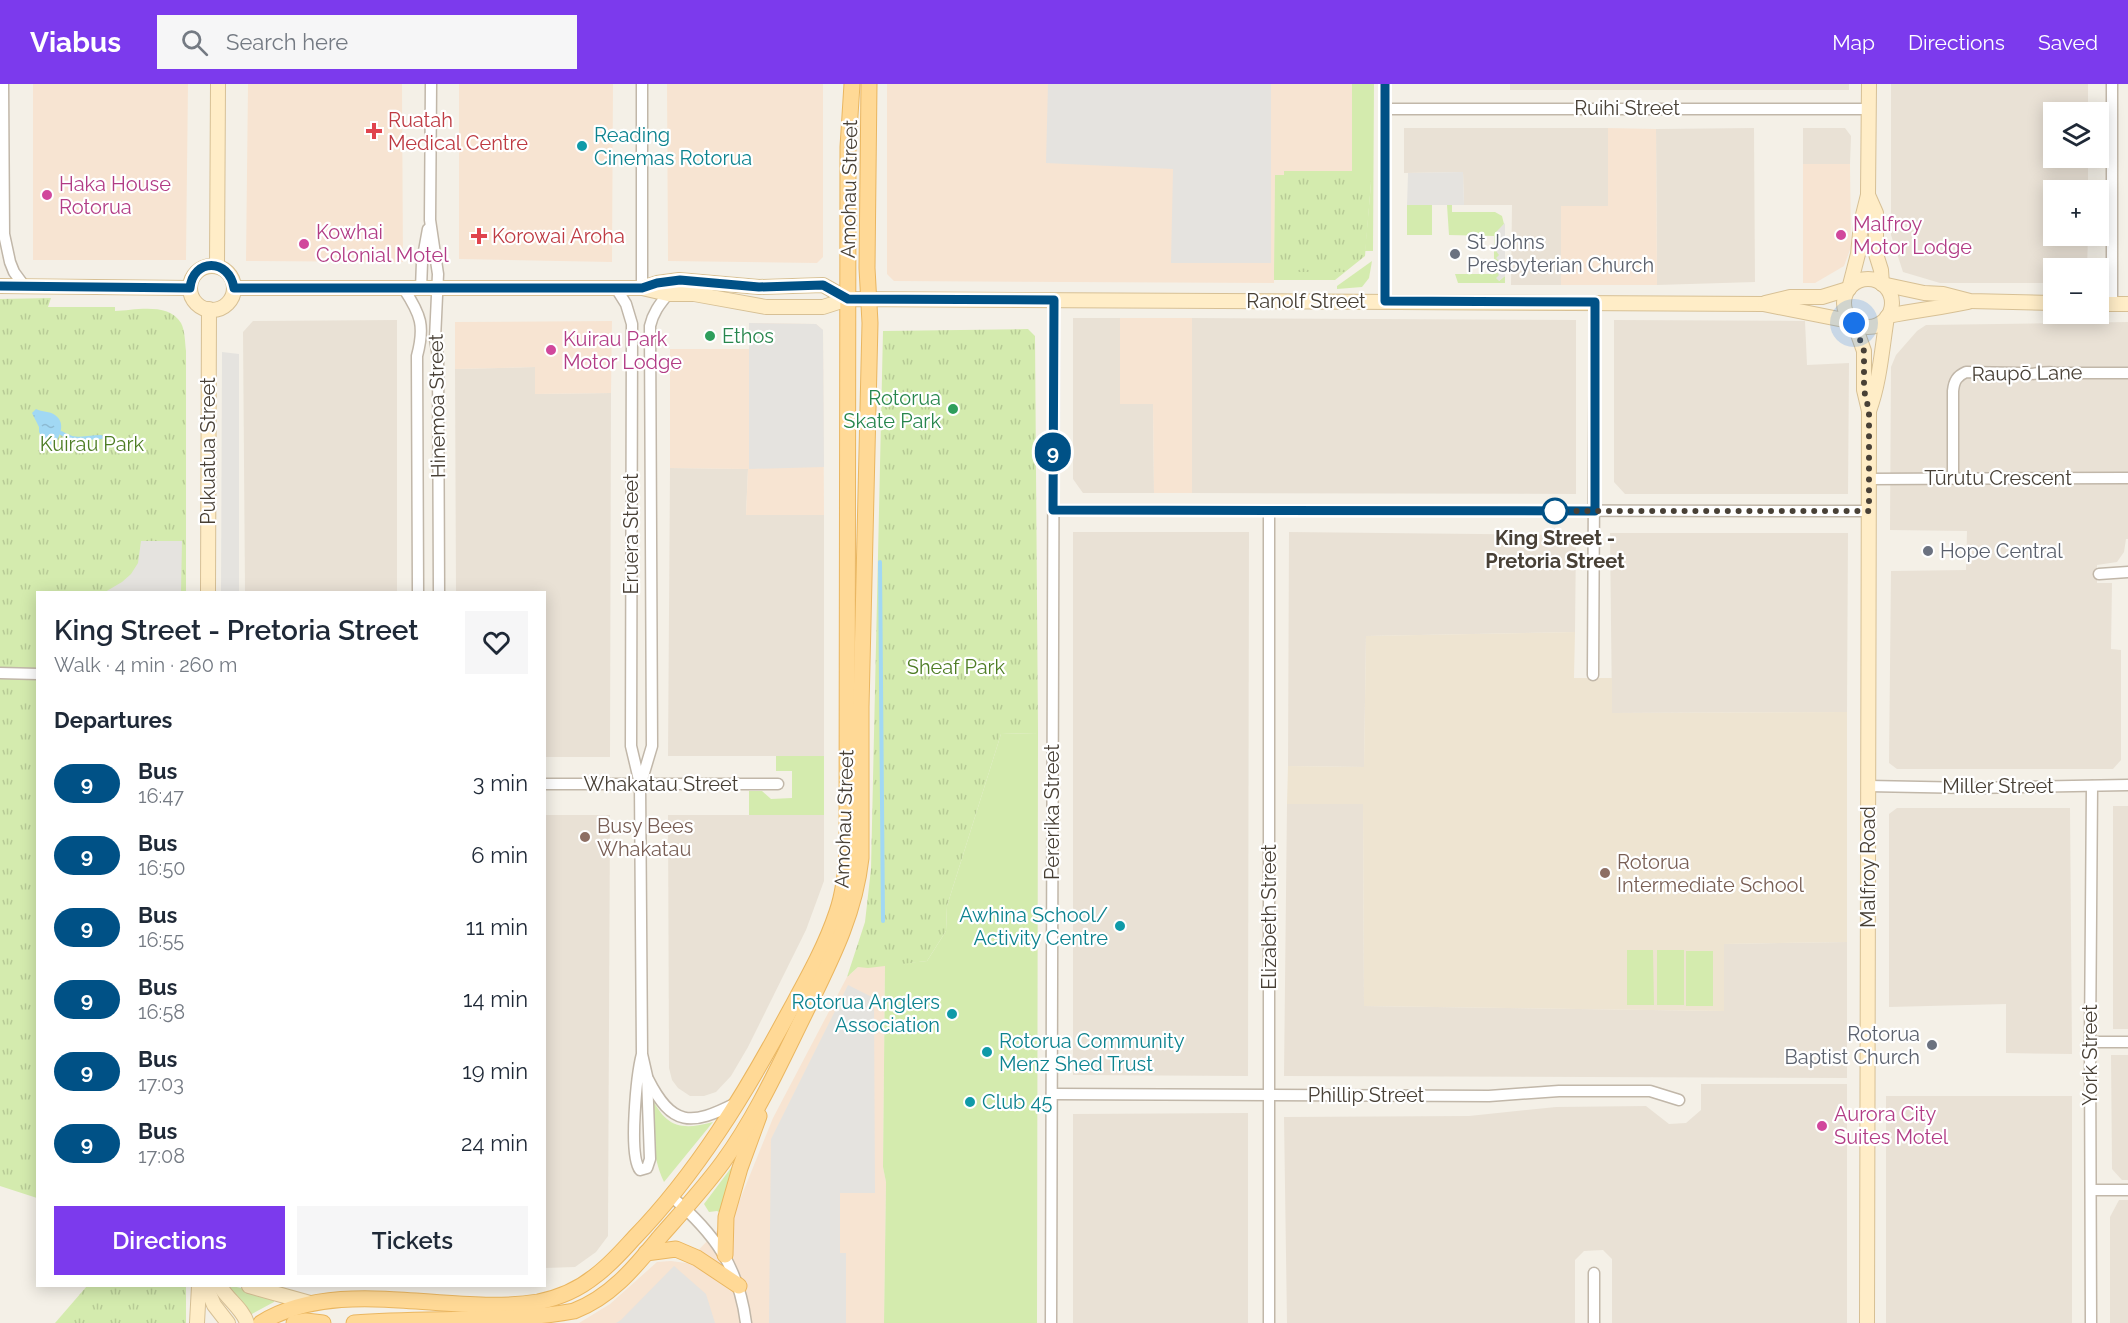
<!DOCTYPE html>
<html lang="en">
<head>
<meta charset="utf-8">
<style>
  :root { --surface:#fff; --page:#f6f6f7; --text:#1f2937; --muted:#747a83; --accent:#7c3aed }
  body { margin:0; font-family:Raleway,sans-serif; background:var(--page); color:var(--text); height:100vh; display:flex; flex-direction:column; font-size:22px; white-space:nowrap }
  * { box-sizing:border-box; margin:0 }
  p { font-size:20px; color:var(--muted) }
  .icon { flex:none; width:33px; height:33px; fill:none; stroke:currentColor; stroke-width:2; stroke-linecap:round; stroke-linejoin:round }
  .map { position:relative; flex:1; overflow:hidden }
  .side { position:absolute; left:36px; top:507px; width:510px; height:696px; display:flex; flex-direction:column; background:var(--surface); border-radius:0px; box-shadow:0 3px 15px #0003 }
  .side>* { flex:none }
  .badge { padding:0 12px; border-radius:20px; font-size:21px; line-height:39px }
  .fabs { position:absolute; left:2043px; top:18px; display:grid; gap:12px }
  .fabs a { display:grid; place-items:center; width:66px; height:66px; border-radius:0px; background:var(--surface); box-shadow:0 3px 15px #0003; font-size:30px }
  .you { position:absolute; width:30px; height:30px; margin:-15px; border:4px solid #fff; border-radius:50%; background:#1a73e8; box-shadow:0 0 0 9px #1a73e833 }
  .map>.badge { position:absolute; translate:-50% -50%; box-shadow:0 0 0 3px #fff }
  h2 { padding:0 18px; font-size:22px; line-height:54px }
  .round { display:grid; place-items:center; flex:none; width:63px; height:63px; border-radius:0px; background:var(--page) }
  .headline { display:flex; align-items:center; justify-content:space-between; height:102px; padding:0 18px }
  h1 { font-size:28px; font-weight:600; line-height:45px }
  .primary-button { display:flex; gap:12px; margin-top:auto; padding:12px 18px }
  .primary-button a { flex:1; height:69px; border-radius:0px; background:var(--accent); color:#fff; font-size:24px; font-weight:600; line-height:69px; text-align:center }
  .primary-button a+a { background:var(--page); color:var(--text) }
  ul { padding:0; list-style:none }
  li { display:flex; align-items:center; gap:18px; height:72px; padding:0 18px }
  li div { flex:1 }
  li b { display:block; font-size:22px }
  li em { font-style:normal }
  li .badge { min-width:66px; font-weight:700; text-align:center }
  header { display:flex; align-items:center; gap:36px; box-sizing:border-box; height:84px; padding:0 30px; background:var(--accent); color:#fff }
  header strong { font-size:28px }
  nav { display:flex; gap:33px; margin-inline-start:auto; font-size:21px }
  .search { width:420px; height:54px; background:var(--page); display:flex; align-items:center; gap:15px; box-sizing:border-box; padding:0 21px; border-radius:0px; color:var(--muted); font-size:22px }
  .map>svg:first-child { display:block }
  .residential { fill:#e9e1d5 }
  .commercial { fill:#f7e4d2 }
  .education { fill:#eee4d1 }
  .grass { fill:#d4ebae }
  .park { fill:url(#park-tufts) }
  .parking { fill:#e5e3df }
  .water { fill:url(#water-ripples) }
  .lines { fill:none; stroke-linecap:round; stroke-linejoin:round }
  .stream { stroke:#a1d8f4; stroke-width:4 }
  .street-casing { stroke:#c1b7a9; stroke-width:13 }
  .secondary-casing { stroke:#d7c095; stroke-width:16 }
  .primary-casing { stroke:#eab660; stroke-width:17 }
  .street { stroke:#fff; stroke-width:10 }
  .secondary { stroke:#ffedc7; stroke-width:14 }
  .primary { stroke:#ffd996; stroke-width:15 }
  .line-casing { stroke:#fff; stroke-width:14 }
  .line { stroke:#005186; stroke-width:9 }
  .walk { stroke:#484036; stroke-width:6; stroke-dasharray:0 10.8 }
  .health-dot { fill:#e0444e; stroke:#fff; stroke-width:2 }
  .culture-dot { fill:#0f9aa8; stroke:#fff; stroke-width:2 }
  .hotel-dot { fill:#d1479c; stroke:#fff; stroke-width:2 }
  .worship-dot { fill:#6b7280; stroke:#fff; stroke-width:2 }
  .leisure-dot { fill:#2e9e5b; stroke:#fff; stroke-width:2 }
  .stop-dot { fill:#fff; stroke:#005186; stroke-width:3 }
  .education-dot { fill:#8d6e63; stroke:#fff; stroke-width:2 }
  .labels { text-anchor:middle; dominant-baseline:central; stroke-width:4.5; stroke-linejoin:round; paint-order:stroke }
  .street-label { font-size:20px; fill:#484036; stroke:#fff }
  .health-label { font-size:20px; fill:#be3a42; stroke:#fff; text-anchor:start }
  .culture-label { font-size:20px; fill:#0d838f; stroke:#fff; text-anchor:start }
  .hotel-label { font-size:20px; fill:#b23c85; stroke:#fff; text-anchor:start }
  .worship-label { font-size:20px; fill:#5b616d; stroke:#fff; text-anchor:start }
  .leisure-label { font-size:20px; fill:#27864d; stroke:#fff; text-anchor:start }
  .park-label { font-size:20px; fill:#4e7d25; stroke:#fff }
  .stop-label { font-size:20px; font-weight:bold; fill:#484036; stroke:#fff }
  .education-label { font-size:20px; fill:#785e54; stroke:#fff; text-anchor:start }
</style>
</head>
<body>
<header>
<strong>Viabus</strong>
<div class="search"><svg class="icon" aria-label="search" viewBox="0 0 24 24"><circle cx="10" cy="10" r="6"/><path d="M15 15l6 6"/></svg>Search here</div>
<nav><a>Map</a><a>Directions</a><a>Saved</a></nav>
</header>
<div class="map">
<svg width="2128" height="1239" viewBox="0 0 2128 1239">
  <defs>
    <pattern id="park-tufts" width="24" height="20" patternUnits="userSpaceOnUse" patternTransform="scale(1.5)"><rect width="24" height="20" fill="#d4ebae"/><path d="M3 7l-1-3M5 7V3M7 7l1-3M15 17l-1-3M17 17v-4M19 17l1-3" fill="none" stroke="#b8cb96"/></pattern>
    <pattern id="water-ripples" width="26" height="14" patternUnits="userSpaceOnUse" patternTransform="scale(1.5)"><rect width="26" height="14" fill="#a1d8f4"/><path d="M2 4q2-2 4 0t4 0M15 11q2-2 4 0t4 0" fill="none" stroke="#8cbad2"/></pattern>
  </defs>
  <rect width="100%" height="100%" fill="#f4f0e7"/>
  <g class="residential">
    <rect x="1510" y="0" width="339" height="6"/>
    <polygon points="1891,0 2088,0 2088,28 2054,28 2054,74 2088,74 2088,106 2054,106 2054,152 2088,152 2087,184 2054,184 2053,199 1940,199 1903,188 1891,151"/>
    <polygon points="1404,44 1608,44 1608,122 1561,123 1561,201 1511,201 1512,121 1464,121 1463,88 1404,89"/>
    <polygon points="1754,44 1755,198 1657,201 1656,45"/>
    <polygon points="1803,44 1845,44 1851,52 1850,80 1803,80"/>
    <polygon points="1073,234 1120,234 1120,320 1153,320 1154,409 1083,409 1073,395"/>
    <polygon points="1192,234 1576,236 1576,410 1192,409"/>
    <polygon points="397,236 397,508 245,508 243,248 253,237"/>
    <polygon points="1614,236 1805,237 1807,281 1849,279 1848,410 1625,410 1614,398"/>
    <polygon points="2128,238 2128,455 2126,455 2124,468 2117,478 2097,481 2097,499 2112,499 2111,565 2121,566 2121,676 2113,685 1897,685 1889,679 1891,487 1966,486 1967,447 1890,446 1891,283 1896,271 1917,247 1926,241"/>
    <polygon points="535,283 536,310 611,309 610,673 545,673 544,508 456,508 455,285"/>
    <polygon points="670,384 748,385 746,431 824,431 824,672 668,672"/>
    <polygon points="1073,448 1249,448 1248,992 1073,991"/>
    <polygon points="1289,448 1576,451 1575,548 1366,552 1364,683 1288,682"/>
    <polygon points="1610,449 1848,449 1847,628 1612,629"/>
    <polygon points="1287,720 1363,720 1364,922 1724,927 1724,860 1847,858 1847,994 1284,992"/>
    <rect x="2113" y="722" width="15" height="223"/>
    <polygon points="1897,724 2070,724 2072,970 2006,969 2006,920 1889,923 1889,730"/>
    <polygon points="545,731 610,731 608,1152 596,1168 575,1183 545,1184"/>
    <polygon points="668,731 824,731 824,797 806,846 748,963 731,992 716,1008 704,1012 690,1012 678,1004 672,996 669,984"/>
    <polygon points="2111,971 2128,971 2128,1096 2122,1096 2112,1085"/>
    <polygon points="1701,1000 1847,1000 1847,1239 1612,1239 1612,1175 1603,1166 1584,1167 1575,1176 1575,1239 1287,1239 1284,1033 1469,1032 1556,1023 1646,1022 1669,1040 1686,1039 1701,1026"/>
    <rect x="1886" y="1012" width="186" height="227"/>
    <polygon points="1248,1029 1248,1239 1073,1239 1073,1030"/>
    <polygon points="2119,1116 2128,1116 2128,1239 2110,1239 2110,1133"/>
  </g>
  <g class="commercial">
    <polygon points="33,0 188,0 186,176 33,176"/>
    <polygon points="248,0 402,0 403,178 246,177"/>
    <polygon points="459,0 613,0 612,178 459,175"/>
    <polygon points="667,0 823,0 823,173 817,179 668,177"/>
    <polygon points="887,0 1352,0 1352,88 1285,87 1284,91 1275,91 1274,199 894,197 887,190"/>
    <polygon points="1608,44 1656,45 1657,201 1561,201 1561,122 1608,122"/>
    <polygon points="1803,80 1850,80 1851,163 1844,182 1815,199 1803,199"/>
    <polygon points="1120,234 1192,234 1192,409 1154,409 1153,320 1120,320"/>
    <polygon points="612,237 611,309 535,310 535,283 455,285 455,238"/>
    <polygon points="749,239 816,240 823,246 824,431 746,431 748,385 670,384 670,265 749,265"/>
    <polygon points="885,881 883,1083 886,1098 884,1239 579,1239 610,1220 657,1178 671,1177 686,1179 735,1128 773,1034 847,893 858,883"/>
  </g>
  <polygon class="education" points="1575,548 1574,594 1612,594 1612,629 1847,628 1847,858 1724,860 1724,927 1364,922 1363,720 1287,720 1288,682 1364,683 1366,552"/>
  <g class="grass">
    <polygon points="1352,0 1374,0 1373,167 1365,167 1371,99 1352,88"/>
    <rect x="1407" y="121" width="25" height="30"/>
    <polygon points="1447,121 1452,121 1452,128 1495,128 1502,132 1504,140 1497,148 1499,151 1499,197 1505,192 1505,199 1458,199 1455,190 1494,190 1494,152 1449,151"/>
    <polygon points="1372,177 1369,194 1362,203 1337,205 1337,202"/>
    <polygon points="1274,188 1345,188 1335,196 1274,196"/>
    <polygon points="1038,649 1037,1239 884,1239 886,1098 883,1083 885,881 927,877 946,847 947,822 1001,650"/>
    <polygon points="776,672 824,672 824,731 749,731 749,707 762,707 771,715 792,714 792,687 776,687"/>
    <polygon points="1627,866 1653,866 1654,921 1627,921"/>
    <rect x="1657" y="866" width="27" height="55"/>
    <rect x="1686" y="867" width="27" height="55"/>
    <path d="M650 1010C665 1043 680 1047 713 1038L664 1098C651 1070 652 1040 650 1010Z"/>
    <polygon points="734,1080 723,1130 717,1127 709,1128 704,1120"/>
    <path d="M226 1202C243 1201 256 1212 274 1215V1218L250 1231Z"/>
  </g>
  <g class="park">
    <polygon points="1284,87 1365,87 1371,99 1365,172 1345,188 1274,188 1275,91 1284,91"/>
    <path d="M51 214 48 223H115V227C135 226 169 218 181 239 185 246 185 259 186 267V508H38L37 1114 0 1102V215Z"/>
    <polygon points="1028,245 1035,252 1038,649 1001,650 947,822 946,847 927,877 868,884 858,883 847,893 865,838 871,785 883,247"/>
    <polygon points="87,1202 186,1202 186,1239 55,1239"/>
  </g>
  <g class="parking">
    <polygon points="1048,0 1271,0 1271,179 1171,179 1173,85 1046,79"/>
    <polygon points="1463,88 1464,121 1407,121 1408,89"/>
    <polygon points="1505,139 1505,192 1499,197 1496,194 1499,191 1496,187 1499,184 1496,181 1499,177 1496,174 1499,171 1496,167 1499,164 1496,161 1499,158 1496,155 1499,151 1496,148"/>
    <polygon points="749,239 816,240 823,246 824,383 749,385"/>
    <polygon points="222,268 239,270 239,508 221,508"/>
    <polygon points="141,457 182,457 181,508 105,508 122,498 131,490 138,479"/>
    <polygon points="848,901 874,914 875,1109 840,1109 840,1169 846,1169 846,1239 769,1239 771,1055"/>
    <polygon points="674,1182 706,1210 715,1239 616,1239 621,1236"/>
  </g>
  <path class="water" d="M36 325C42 328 50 327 55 331 69 341 56 358 50 368L39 348V343L32 329Z"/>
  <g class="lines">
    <g class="stream">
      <path d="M61 349C77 359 84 353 101 353"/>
      <polyline points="880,478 883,837"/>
    </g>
    <g class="street-casing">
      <g id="street">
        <polyline points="3,0 4,150 10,178 14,188 25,203"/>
        <polyline points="431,0 430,136 438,190 435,255 438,273 439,508"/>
        <polyline points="642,0 642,204"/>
        <polyline points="2112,0 2112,220"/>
        <polyline points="1385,25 1869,25"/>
        <path d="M616 204 626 220 632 240 631 662 640 700 642 970 647 992 650 1075 647 1084 640 1086C628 1071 637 989 642 970"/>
        <path d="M404 205C421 231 425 242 417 272L418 508"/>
        <polyline points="421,205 422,178 428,145"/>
        <polyline points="1385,217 1385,0"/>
        <path d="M1953 394V307C1954 297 1957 292 1966 288L2019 289C2031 293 2043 286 2056 289H2128"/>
        <polyline points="1869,395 2128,394"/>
        <polyline points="1053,426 1869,427"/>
        <polyline points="1269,427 1269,1239"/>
        <polyline points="2099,490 2128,488"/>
        <polyline points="0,589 38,590"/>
        <polyline points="1593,591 1595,218"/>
        <path d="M641 699 652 662 650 242C653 229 659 221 668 210"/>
        <polyline points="544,700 778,700"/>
        <polyline points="1868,702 1973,704 2128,701"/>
        <polyline points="2090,958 2128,958"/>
        <path d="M648 995C672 1043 691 1042 736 1019"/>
        <polyline points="1052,1010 1489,1012 1559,1007 1650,1007 1679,1016"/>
        <polyline points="2091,1106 2128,1106"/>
        <path d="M672 1113C714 1149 739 1183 746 1239"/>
        <polyline points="1051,1239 1054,216"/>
        <polyline points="1594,1239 1594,1189"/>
        <polyline points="2091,1239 2090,958 2092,702"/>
      </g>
    </g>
    <g class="secondary-casing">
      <g id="secondary">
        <polyline points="1868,111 1876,129 1876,170 1881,186 1882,200"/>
        <polyline points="217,182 218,0"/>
        <circle cx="212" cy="204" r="22"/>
        <circle cx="1868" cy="219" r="24"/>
        <polyline points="1882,200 1924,209 1943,210 1970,217 2054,219"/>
        <polyline points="0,202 190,204"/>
        <polyline points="645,203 657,199 679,196 759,203 823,201 848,215"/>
        <polyline points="234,204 642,204 668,210 694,210 766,223 823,223 848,215 1763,220 1854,238"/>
        <polyline points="1849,205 1858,170 1861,139 1868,111 1869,0"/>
        <polyline points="1765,219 1790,213 1822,213 1848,205"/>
        <polyline points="2098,220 2128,220"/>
        <path d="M1888 232C1915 226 1941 224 1968 218"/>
        <polyline points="1854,239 1864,267 1864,306 1869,327 1867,1239"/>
        <path d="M1869 327C1880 297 1882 264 1887 233"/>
        <polyline points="208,508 209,225"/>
        <polyline points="206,1202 214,1221 228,1239"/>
        <path d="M220 1202C227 1215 243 1225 247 1239"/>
        <polyline points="249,1202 310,1219"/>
        <polyline points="197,1239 199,1202"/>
      </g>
    </g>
    <g class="primary-casing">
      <g id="primary">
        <polyline points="646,1169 676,1165 697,1174 739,1202"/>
        <polyline points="725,1171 726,1133 740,1084 759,1032"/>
        <path d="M261 1239C339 1190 452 1233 538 1218 558 1214 579 1205 595 1192 610 1181 622 1167 634 1154 697 1089 745 1010 788 930 806 897 825 864 837 828 844 808 846 787 847 766L848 63 852 0"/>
        <polyline points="294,1239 306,1237 323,1239"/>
        <path d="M354 1239C423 1233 510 1239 574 1227 611 1213 635 1183 659 1154 681 1129 704 1104 723 1078 758 1030 782 975 808 923 832 874 855 829 861 774V623L870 239 867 184 869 0"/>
      </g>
    </g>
    <use href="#street" class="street"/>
    <use href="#secondary" class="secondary"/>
    <use href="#primary" class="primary"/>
  </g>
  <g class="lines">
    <g class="line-casing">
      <path id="line" d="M0 202 190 204C193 174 229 174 234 204H642L657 199 680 196 759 203 823 201 848 215 1054 216 1053 426 1595 427V218L1385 217V0"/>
    </g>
    <use href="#line" class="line"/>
    <polyline class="walk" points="1555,427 1869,427 1869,327 1864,306 1864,267 1854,239"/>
  </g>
  <g class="health-dot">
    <path d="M371 38h6v6h6v6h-6v6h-6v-6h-6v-6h6z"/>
    <path d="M476 143h6v6h6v6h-6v6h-6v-6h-6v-6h6z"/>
  </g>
  <g class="culture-dot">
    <circle cx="582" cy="62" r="6"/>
    <circle cx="1120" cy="842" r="6"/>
    <circle cx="952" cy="930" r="6"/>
    <circle cx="987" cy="968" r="6"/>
    <circle cx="970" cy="1018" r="6"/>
  </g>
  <g class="hotel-dot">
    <circle cx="47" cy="111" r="6"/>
    <circle cx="1841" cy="151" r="6"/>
    <circle cx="304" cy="160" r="6"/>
    <circle cx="551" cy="266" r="6"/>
    <circle cx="1822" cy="1042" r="6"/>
  </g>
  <g class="worship-dot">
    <circle cx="1455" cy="170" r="6"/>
    <circle cx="1928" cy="467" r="6"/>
    <circle cx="1932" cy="961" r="6"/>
  </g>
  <g class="leisure-dot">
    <circle cx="710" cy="252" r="6"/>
    <circle cx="953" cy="325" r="6"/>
  </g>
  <circle class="stop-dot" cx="1555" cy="427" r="12"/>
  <g class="education-dot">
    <circle cx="585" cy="753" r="6"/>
    <circle cx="1605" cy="789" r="6"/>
  </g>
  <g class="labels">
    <g class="street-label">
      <text x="1627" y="24">Ruihi Street</text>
      <text transform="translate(849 105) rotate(-89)">Amohau Street</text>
      <text x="1306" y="217">Ranolf Street</text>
      <text transform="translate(2027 289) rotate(-1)">Raupō Lane</text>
      <text transform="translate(437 322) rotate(-91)">Hinemoa Street</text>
      <text transform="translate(208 367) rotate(-90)">Pukuatua Street</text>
      <text x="1998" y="394">Tūrutu Crescent</text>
      <text transform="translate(631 450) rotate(-90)">Eruera Street</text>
      <text x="661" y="700">Whakatau Street</text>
      <text x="1998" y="702">Miller Street</text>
      <text transform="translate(1052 728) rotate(-90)">Pererika Street</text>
      <text transform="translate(844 735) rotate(-88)">Amohau Street</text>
      <text transform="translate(1868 783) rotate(-90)">Malfroy Road</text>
      <text transform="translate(1269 833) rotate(-90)">Elizabeth Street</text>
      <text transform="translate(2090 971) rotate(-90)">York Street</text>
      <text x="1366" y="1011">Phillip Street</text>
    </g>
    <g class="health-label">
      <text x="388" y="36">Ruatah<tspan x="388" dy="23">Medical Centre</tspan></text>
      <text x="492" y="152">Korowai Aroha</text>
    </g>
    <g class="culture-label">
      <text x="594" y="51">Reading<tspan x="594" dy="23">Cinemas Rotorua</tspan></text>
      <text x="1108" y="831" text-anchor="end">Awhina School/<tspan x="1108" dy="23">Activity Centre</tspan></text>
      <text x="940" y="918" text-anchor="end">Rotorua Anglers<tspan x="940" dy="23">Association</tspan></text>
      <text x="999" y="957">Rotorua Community<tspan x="999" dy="23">Menz Shed Trust</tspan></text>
      <text x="982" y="1018">Club 45</text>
    </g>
    <g class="hotel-label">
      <text x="59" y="100">Haka House<tspan x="59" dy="23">Rotorua</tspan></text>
      <text x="1853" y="140">Malfroy<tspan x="1853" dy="23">Motor Lodge</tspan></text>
      <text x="316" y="148">Kowhai<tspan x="316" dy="23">Colonial Motel</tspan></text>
      <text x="563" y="255">Kuirau Park<tspan x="563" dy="23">Motor Lodge</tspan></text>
      <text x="1834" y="1030">Aurora City<tspan x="1834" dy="23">Suites Motel</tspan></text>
    </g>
    <g class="worship-label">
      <text x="1467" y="158">St Johns<tspan x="1467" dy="23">Presbyterian Church</tspan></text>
      <text x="1940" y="467">Hope Central</text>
      <text x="1920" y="950" text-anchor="end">Rotorua<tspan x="1920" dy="23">Baptist Church</tspan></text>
    </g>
    <g class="leisure-label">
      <text x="722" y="252">Ethos</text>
      <text x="941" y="314" text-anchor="end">Rotorua<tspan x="941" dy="23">Skate Park</tspan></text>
    </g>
    <g class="park-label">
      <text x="92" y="360">Kuirau Park</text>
      <text x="956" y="583">Sheaf Park</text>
    </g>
    <g class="stop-label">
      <text x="1555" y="454">King Street -<tspan x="1555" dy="23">Pretoria Street</tspan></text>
    </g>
    <g class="education-label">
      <text x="597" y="742">Busy Bees<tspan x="597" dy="23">Whakatau</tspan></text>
      <text x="1617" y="778">Rotorua<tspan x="1617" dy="23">Intermediate School</tspan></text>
    </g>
  </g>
</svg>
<div class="fabs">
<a><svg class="icon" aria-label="layers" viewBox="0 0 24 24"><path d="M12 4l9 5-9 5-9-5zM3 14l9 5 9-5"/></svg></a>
<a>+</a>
<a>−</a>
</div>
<div class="you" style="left:1854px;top:239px"></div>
<b class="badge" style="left:1053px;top:368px;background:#005186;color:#fff">9</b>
<section class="side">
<div class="headline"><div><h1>King Street - Pretoria Street</h1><p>Walk · 4 min · 260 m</p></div><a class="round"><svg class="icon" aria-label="heart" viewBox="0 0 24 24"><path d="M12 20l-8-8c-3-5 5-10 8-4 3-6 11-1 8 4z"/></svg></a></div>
<h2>Departures</h2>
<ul>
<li><span class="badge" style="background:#005186;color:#fff">9</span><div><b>Bus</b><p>16:47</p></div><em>3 min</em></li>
<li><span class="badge" style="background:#005186;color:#fff">9</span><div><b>Bus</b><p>16:50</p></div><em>6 min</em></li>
<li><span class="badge" style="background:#005186;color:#fff">9</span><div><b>Bus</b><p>16:55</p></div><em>11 min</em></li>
<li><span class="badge" style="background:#005186;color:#fff">9</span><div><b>Bus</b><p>16:58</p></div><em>14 min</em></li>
<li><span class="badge" style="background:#005186;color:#fff">9</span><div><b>Bus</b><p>17:03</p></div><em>19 min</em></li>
<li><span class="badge" style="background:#005186;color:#fff">9</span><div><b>Bus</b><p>17:08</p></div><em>24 min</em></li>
</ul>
<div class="primary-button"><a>Directions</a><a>Tickets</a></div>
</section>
</div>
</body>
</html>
